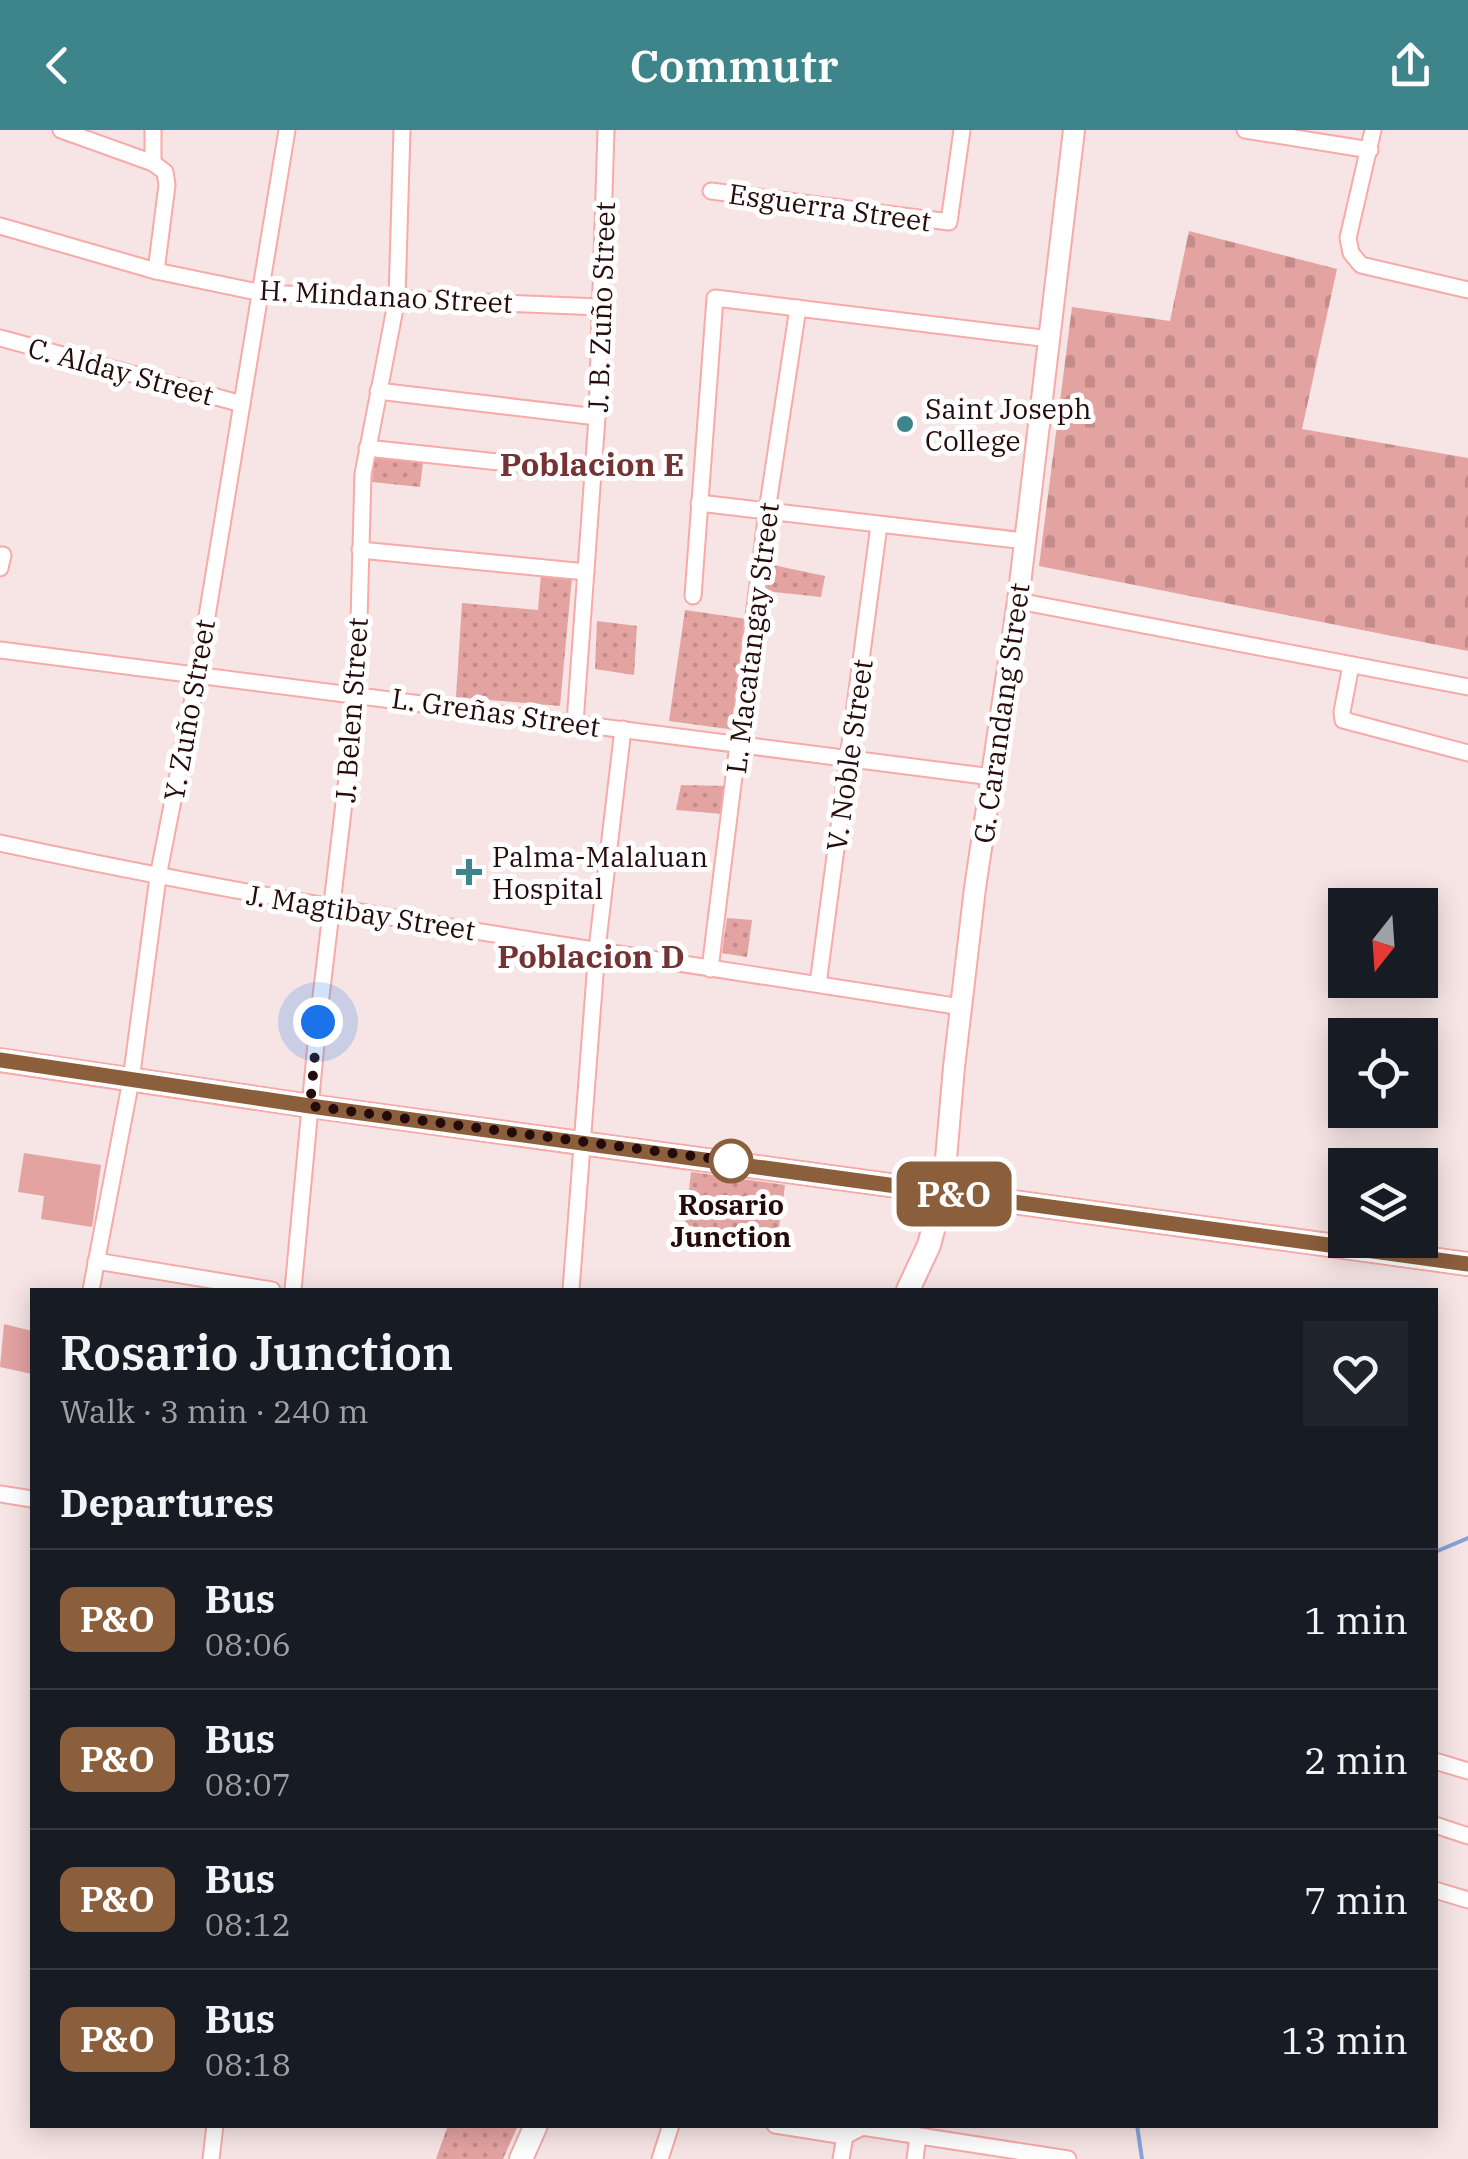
<!DOCTYPE html>
<html lang="en">
<head>
<meta charset="utf-8">
<style>
  :root { --surface:#171b24; --page:#20242c; --text:#f1f3f6; --muted:#9ea1a6; --line:#363941; --accent:#3d858a }
  body { margin:0; font-family:"IBM Plex Serif",serif; background:var(--page); color:var(--text); height:100vh; display:flex; flex-direction:column; font-size:38px; white-space:nowrap }
  * { box-sizing:border-box; margin:0 }
  p { font-size:32px; color:var(--muted) }
  .icon { flex:none; width:55px; height:55px; fill:none; stroke:currentColor; stroke-width:2; stroke-linecap:round; stroke-linejoin:round }
  .map { position:relative; flex:1; overflow:hidden }
  .drawer { position:absolute; left:30px; top:1158px; width:1408px; height:840px; display:flex; flex-direction:column; background:var(--surface); border-radius:0px; box-shadow:0 5px 25px #0003 }
  .drawer>* { flex:none }
  .badge { padding:0 20px; border-radius:15px; font-size:35px; line-height:65px }
  .needle { width:65px; rotate:197deg }
  .controls { position:absolute; left:1328px; top:758px; display:grid; gap:20px }
  .controls a { display:grid; place-items:center; width:110px; height:110px; border-radius:0px; background:var(--surface); box-shadow:0 5px 25px #0003; font-size:50px }
  .you { position:absolute; width:50px; height:50px; margin:-25px; border:8px solid #fff; border-radius:50%; background:#1a73e8; box-shadow:0 0 0 15px #1a73e833 }
  .map>.badge { position:absolute; translate:-50% -50%; box-shadow:0 0 0 5px #fff }
  h2 { padding:0 30px; font-size:38px; line-height:90px }
  .round { display:grid; place-items:center; flex:none; width:105px; height:105px; border-radius:0px; background:var(--page) }
  .head { display:flex; align-items:center; justify-content:space-between; height:170px; padding:0 30px }
  h1 { font-size:48px; font-weight:600; line-height:75px }
  ul { padding:0; list-style:none }
  li { display:flex; align-items:center; gap:30px; height:140px; padding:0 30px; border-top:2px solid var(--line) }
  li div { flex:1 }
  li b { display:block; font-size:38px }
  li em { font-style:normal }
  li .badge { min-width:110px; font-weight:700; text-align:center }
  header { display:flex; justify-content:space-between; align-items:center; height:130px; padding:0 30px; background:var(--accent); color:#fff; font-size:45px; font-weight:600 }
  .map>svg:first-child { display:block }
  .grass { fill:url(#grass-dots) }
  .cemetery { fill:url(#cemetery-stones) }
  .pitch { fill:#e3a3a1 }
  .lines { fill:none; stroke-linecap:round; stroke-linejoin:round }
  .stream { stroke:#84a4da; stroke-width:4 }
  .street-casing { stroke:#f7aaa8; stroke-width:19 }
  .secondary-casing { stroke:#f7aaa8; stroke-width:24 }
  .primary-casing { stroke:#f7aaa8; stroke-width:26 }
  .street { stroke:#fff; stroke-width:15 }
  .secondary { stroke:#fff; stroke-width:20 }
  .primary { stroke:#fff; stroke-width:22 }
  .line-casing { stroke:#fff; stroke-width:22 }
  .line { stroke:#8b5e3c; stroke-width:15 }
  .walk { stroke:#260b0c; stroke-width:10; stroke-dasharray:0 18 }
  .poi-dot { fill:#3d858a; stroke:#fff; stroke-width:4 }
  .stop-dot { fill:#fff; stroke:#8b5e3c; stroke-width:5 }
  .labels { text-anchor:middle; dominant-baseline:central; stroke-width:10; stroke-linejoin:round; paint-order:stroke }
  .street-label { font-size:28px; fill:#260b0c; stroke:#fff }
  .poi-label { font-size:28px; fill:#260b0c; stroke:#fff; text-anchor:start }
  .stop-label { font-size:28px; font-weight:bold; fill:#260b0c; stroke:#fff }
  .quarter-label { font-size:32px; font-weight:bold; fill:#743435; stroke:#fff }
</style>
</head>
<body>
<header><svg class="icon" aria-label="back" viewBox="0 0 24 24"><path d="M15 5l-7 7 7 7"/></svg>Commutr<svg class="icon" aria-label="share" viewBox="0 0 24 24"><path d="M12 15V3M7 8l5-5 5 5M5 13v7h14v-7"/></svg></header>
<div class="map">
<svg width="1468" height="2029" viewBox="0 0 1468 2029">
  <defs>
    <pattern id="grass-dots" width="8" height="8" patternUnits="userSpaceOnUse" patternTransform="scale(2.5)"><rect width="8" height="8" fill="#e3a3a1"/><path d="M2 2h.1M6 6h.1" fill="none" stroke="#c38b89" stroke-width="1.8" stroke-linecap="round"/></pattern>
    <pattern id="cemetery-stones" width="16" height="16" patternUnits="userSpaceOnUse" patternTransform="scale(2.5)"><rect width="16" height="16" fill="#e3a3a1"/><path d="M2 7V4a2 2 0 0 1 4 0v3zM10 15v-3a2 2 0 0 1 4 0v3z" fill="#c38b89"/></pattern>
  </defs>
  <rect width="100%" height="100%" fill="#f6e5e4"/>
  <g class="grass">
    <polygon points="374,326 423,333 420,357 372,352"/>
    <polygon points="768,434 825,446 821,467 765,461"/>
    <polygon points="541,444 572,447 560,576 456,567 462,473 538,480"/>
    <polygon points="685,480 747,489 735,600 669,591"/>
    <polygon points="597,491 637,496 634,545 595,539"/>
    <polygon points="681,655 727,656 722,684 676,680"/>
    <polygon points="727,788 752,790 747,827 722,823"/>
    <polygon points="691,1042 785,1055 777,1111 685,1095"/>
    <polygon points="448,1995 518,1995 503,2029 436,2029"/>
  </g>
  <polygon class="cemetery" points="1189,101 1337,139 1302,299 1468,328 1468,521 1039,436 1072,177 1170,191"/>
  <g class="pitch">
    <polygon points="24,1023 101,1035 92,1097 41,1089 44,1066 18,1062"/>
    <polygon points="4,1194 32,1201 32,1244 0,1237"/>
  </g>
  <g class="lines">
    <g class="stream">
      <polyline points="1435,1422 1468,1408"/>
      <polyline points="1137,1995 1142,2029"/>
    </g>
    <g class="street-casing">
      <g id="street">
        <polyline points="61,0 153,33 165,42 167,55 156,141"/>
        <polyline points="153,0 153,33"/>
        <polyline points="1245,0 1370,20"/>
        <polyline points="1373,0 1348,108 1351,123 1361,135 1468,160"/>
        <polyline points="711,61 949,92 962,0"/>
        <polyline points="0,96 156,141 262,163 600,177"/>
        <polyline points="0,208 242,274"/>
        <polyline points="378,261 597,287"/>
        <polyline points="367,318 593,342"/>
        <polyline points="699,373 1025,411"/>
        <polyline points="360,420 586,442"/>
        <polyline points="0,425 3,425 0,438"/>
        <polyline points="693,466 715,168 1050,209"/>
        <polyline points="1018,471 1468,557"/>
        <polyline points="0,520 992,647"/>
        <polyline points="1351,535 1342,582 1343,590 1468,623"/>
        <polyline points="575,593 597,287 606,0"/>
        <path d="M0 713C318 782 640 826 961 877"/>
        <polyline points="710,839 767,381 798,178"/>
        <polyline points="818,854 879,395"/>
        <polyline points="96,1131 272,1160"/>
        <polyline points="91,1160 131,950 158,747 197,547 287,0"/>
        <polyline points="293,1160 318,892 357,563 363,344 397,168 402,0"/>
        <polyline points="571,1160 597,819 623,599"/>
        <polyline points="0,1364 32,1369"/>
        <polyline points="1435,1631 1468,1641"/>
        <polyline points="1435,1695 1468,1706"/>
        <polyline points="1435,1760 1468,1770"/>
        <polyline points="775,1995 845,2006 862,1997 1068,2029"/>
        <polyline points="211,2029 215,1995"/>
        <polyline points="660,2029 671,1995"/>
        <polyline points="841,2029 845,2006"/>
        <polyline points="915,2029 918,2006"/>
      </g>
    </g>
    <g class="secondary-casing">
      <polyline id="secondary" points="943,1063 954,937 975,758 1018,471 1074,0"/>
    </g>
    <g class="primary-casing">
      <g id="primary">
        <polyline points="0,930 310,976 1468,1134"/>
        <polyline points="908,1160 929,1115 943,1063"/>
        <polyline points="521,2029 536,1995"/>
      </g>
    </g>
    <use href="#street" class="street"/>
    <use href="#secondary" class="secondary"/>
    <use href="#primary" class="primary"/>
  </g>
  <g class="lines">
    <g class="line-casing">
      <polyline id="line" points="0,930 310,976 1468,1134"/>
    </g>
    <use href="#line" class="line"/>
    <polyline class="walk" points="318,892 310,976 731,1031"/>
  </g>
  <g class="poi-dot">
    <circle cx="905" cy="294" r="10"/>
    <path d="M464 727h10v10h10v10h-10v10h-10v-10h-10v-10h10z"/>
  </g>
  <circle class="stop-dot" cx="731" cy="1031" r="20"/>
  <g class="labels">
    <g class="street-label">
      <text transform="translate(830 77) rotate(8)">Esguerra Street</text>
      <text transform="translate(386 166) rotate(3)">H. Mindanao Street</text>
      <text transform="translate(601 177) rotate(-88)">J. B. Zuño Street</text>
      <text transform="translate(121 241) rotate(15)">C. Alday Street</text>
      <text transform="translate(752 508) rotate(-83)">L. Macatangay Street</text>
      <text transform="translate(189 580) rotate(-80)">Y. Zuño Street</text>
      <text transform="translate(351 580) rotate(-86)">J. Belen Street</text>
      <text transform="translate(496 582) rotate(8)">L. Greñas Street</text>
      <text transform="translate(1001 583) rotate(-82)">G. Carandang Street</text>
      <text transform="translate(849 625) rotate(-82)">V. Noble Street</text>
      <text transform="translate(361 782) rotate(9)">J. Magtibay Street</text>
    </g>
    <g class="poi-label">
      <text x="925" y="278">Saint Joseph<tspan x="925" dy="32">College</tspan></text>
      <text x="492" y="726">Palma-Malaluan<tspan x="492" dy="32">Hospital</tspan></text>
    </g>
    <g class="stop-label">
      <text x="731" y="1074">Rosario<tspan x="731" dy="32">Junction</tspan></text>
    </g>
    <g class="quarter-label">
      <text x="592" y="334">Poblacion E</text>
      <text x="591" y="826">Poblacion D</text>
    </g>
  </g>
</svg>
<div class="controls">
<a><svg class="needle" viewBox="-14 -14 28 28"><path d="M0-13l5 13h-10z" fill="#e53935"/><path d="M0 13l5-13h-10z" fill="#9ea1a6"/></svg></a>
<a><svg class="icon" aria-label="locate" viewBox="0 0 24 24"><circle cx="12" cy="12" r="6"/><path d="M12 2v4M12 18v4M2 12h4M18 12h4"/></svg></a>
<a><svg class="icon" aria-label="layers" viewBox="0 0 24 24"><path d="M12 4l9 5-9 5-9-5zM3 14l9 5 9-5"/></svg></a>
</div>
<div class="you" style="left:318px;top:892px"></div>
<b class="badge" style="left:954px;top:1064px;background:#8b5e3c;color:#fff">P&amp;O</b>
<section class="drawer">
<div class="head"><div><h1>Rosario Junction</h1><p>Walk · 3 min · 240 m</p></div><a class="round"><svg class="icon" aria-label="heart" viewBox="0 0 24 24"><path d="M12 20l-8-8c-3-5 5-10 8-4 3-6 11-1 8 4z"/></svg></a></div>
<h2>Departures</h2>
<ul>
<li><span class="badge" style="background:#8b5e3c;color:#fff">P&amp;O</span><div><b>Bus</b><p>08:06</p></div><em>1 min</em></li>
<li><span class="badge" style="background:#8b5e3c;color:#fff">P&amp;O</span><div><b>Bus</b><p>08:07</p></div><em>2 min</em></li>
<li><span class="badge" style="background:#8b5e3c;color:#fff">P&amp;O</span><div><b>Bus</b><p>08:12</p></div><em>7 min</em></li>
<li><span class="badge" style="background:#8b5e3c;color:#fff">P&amp;O</span><div><b>Bus</b><p>08:18</p></div><em>13 min</em></li>
</ul>
</section>
</div>
</body>
</html>
